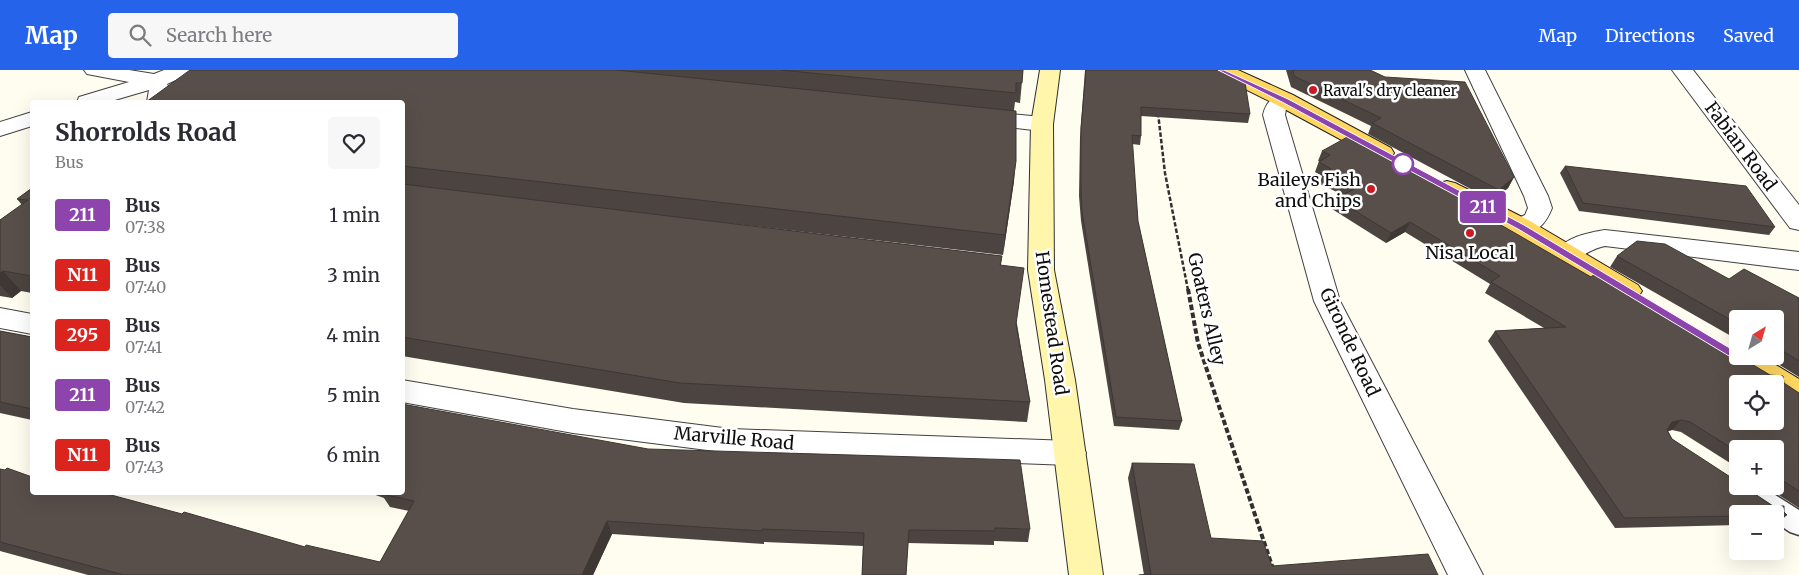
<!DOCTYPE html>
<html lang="en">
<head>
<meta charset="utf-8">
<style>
  :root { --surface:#fff; --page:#f7f7f7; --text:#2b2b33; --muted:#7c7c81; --accent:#2563eb }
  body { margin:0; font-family:Merriweather,serif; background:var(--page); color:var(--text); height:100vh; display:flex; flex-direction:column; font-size:19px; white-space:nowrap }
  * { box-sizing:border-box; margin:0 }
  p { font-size:16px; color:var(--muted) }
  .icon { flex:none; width:28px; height:28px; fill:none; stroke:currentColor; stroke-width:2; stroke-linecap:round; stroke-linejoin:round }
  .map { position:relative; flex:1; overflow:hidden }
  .sheet { position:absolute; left:30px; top:30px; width:375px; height:395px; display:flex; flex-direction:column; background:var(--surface); border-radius:5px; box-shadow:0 5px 20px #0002 }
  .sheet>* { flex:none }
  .badge { padding:0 10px; border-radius:4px; font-size:18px; line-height:32px }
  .needle { width:32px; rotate:37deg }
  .fabs { position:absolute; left:1729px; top:240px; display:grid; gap:10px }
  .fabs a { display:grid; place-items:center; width:55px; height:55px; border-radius:5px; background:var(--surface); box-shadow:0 5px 20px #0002; font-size:25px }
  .map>.badge { position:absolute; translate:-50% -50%; box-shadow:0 0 0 2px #fff }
  .round { display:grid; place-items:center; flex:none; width:52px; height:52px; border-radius:5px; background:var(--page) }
  .headline { display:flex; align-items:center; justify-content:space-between; height:85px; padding:0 25px }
  h1 { font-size:24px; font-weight:700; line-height:38px }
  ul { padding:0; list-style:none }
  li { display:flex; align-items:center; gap:15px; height:60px; padding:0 25px }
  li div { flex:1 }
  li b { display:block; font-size:19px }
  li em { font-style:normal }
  li .badge { min-width:55px; font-weight:700; text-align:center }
  header { display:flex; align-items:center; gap:30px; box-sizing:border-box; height:70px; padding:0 25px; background:var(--accent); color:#fff }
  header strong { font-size:24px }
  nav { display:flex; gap:28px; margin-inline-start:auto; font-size:18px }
  .search { width:350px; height:45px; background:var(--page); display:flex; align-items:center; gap:12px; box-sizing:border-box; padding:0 18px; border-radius:5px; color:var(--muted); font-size:19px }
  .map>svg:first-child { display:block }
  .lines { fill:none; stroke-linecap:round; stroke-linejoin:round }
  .lane-casing { stroke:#414141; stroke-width:3 }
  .street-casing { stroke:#414141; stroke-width:2 }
  .secondary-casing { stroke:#303030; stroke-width:2 }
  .primary-casing { stroke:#1f1f1f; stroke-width:2 }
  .path-far1 { stroke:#303030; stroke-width:2.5; stroke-dasharray:4.5 2; stroke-linecap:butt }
  .path { stroke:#303030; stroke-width:4; stroke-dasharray:5.5 2.5; stroke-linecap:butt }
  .lane { fill:#fff; fill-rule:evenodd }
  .street { fill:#fff; fill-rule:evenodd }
  .secondary { fill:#fff5ab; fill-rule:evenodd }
  .primary { fill:#ffd760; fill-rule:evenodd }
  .wall { fill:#4c4440 }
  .shaded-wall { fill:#3e3734 }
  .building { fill:#584f4a; stroke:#3e3734; fill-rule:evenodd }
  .line { fill:#8e44ad; stroke:#fff }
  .poi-dot { fill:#ca1b25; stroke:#fff; stroke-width:2 }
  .stop-dot { fill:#fff; stroke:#8e44ad; stroke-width:2.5 }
  .labels { text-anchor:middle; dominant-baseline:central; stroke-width:5; stroke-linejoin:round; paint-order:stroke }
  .far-poi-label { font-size:15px; fill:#0e0e0e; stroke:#fff; text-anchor:start }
  .street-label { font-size:18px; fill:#0e0e0e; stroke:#fff }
  .poi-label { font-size:18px; fill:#0e0e0e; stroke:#fff; text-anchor:end }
</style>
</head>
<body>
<header>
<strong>Map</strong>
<div class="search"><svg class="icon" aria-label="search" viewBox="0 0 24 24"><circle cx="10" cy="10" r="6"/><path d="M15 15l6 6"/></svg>Search here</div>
<nav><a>Map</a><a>Directions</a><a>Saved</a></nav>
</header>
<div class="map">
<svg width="1799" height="505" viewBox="0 0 1799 505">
  <rect width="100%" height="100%" fill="#fffcf0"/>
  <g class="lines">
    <g class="lane-casing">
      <polygon id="lane" points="1738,407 1738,416 1761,416 1799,440 1799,465 1790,462 1775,452 1775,444 1763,444 1732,423 1729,416 1732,409"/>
    </g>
    <g class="street-casing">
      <g id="street">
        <polygon points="84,0 129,0 154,4 164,0 192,0 189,4 167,14 171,22 167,32 147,32 149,20 108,32 77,32 79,27 129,12 87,4"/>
        <path d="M1465 0H1485L1548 126 1552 138C1545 156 1533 168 1512 163L1509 157 1512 151 1525 145 1528 138 1524 126Z"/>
        <polygon points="1672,0 1693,0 1799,135 1799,160 1790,158"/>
        <path d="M1285 24 1293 25 1296 30 1286 39 1285 45 1340 231 1483 505H1448L1314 231 1263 45C1266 32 1272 27 1285 24Z"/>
        <polygon points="980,41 1042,47 1050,49 1053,54 1050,59 1042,61 972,53 969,48 972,43"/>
        <polygon points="32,42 32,56 0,66 0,52"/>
        <path d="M1605 160 1799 182V200L1605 176C1587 179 1576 195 1558 190L1554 184C1565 167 1587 163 1605 160Z"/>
        <polygon points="0,238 32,244 32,264 0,258"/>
        <polygon points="402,310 573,339 731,359 1070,371 1081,374 1086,383 1081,392 1070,395 731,383 573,363 402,332"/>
      </g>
    </g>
    <g class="secondary-casing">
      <polygon id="secondary" points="1040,0 1060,0 1053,54 1054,200 1075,310 1103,505 1069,505 1045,310 1028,200 1031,54"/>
    </g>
    <g class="primary-casing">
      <g id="primary">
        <polygon points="1212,0 1238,0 1293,25 1391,78 1394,83 1391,88 1383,90 1375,88 1277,35 1215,4"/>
        <polygon points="1447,111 1455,113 1530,151 1638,215 1642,221 1638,227 1629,230 1620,227 1512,163 1439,123 1435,118 1439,113"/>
        <polygon points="1738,276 1738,286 1761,286 1799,309 1799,334 1789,331 1775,322 1775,314 1761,314 1728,293 1724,286 1728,279"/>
      </g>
    </g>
    <polyline class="path-far1" points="1158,43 1165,103 1188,220"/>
    <polyline class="path" points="1188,219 1198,273 1275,505"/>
    <use href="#lane" class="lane"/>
    <use href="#street" class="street"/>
    <use href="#secondary" class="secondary"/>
    <use href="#primary" class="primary"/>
  </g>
  <g class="wall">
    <polygon points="190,0 1023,0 1020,33 1015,32 1014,40 1014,111 1003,185 701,150 1002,186 1001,195 1017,254 1030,332 1027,352 684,333 402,286 402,32"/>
    <polygon points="1085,0 1222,0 1250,44 1248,53 1141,46 1141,66 1140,75 1132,74 1138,151 1182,351 1179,360 1114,356 1081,151 1079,126 1080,67"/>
    <polygon points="1286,0 1370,0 1514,107 1508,118 1493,131 1368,64 1371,56 1291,17"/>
    <polygon points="1322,81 1478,142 1591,207 1770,305 1799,323 1799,438 1765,416 1775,416 1775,379 1738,379 1738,398 1681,362 1672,360 1668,361 1672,369 1773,436 1784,442 1787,445 1776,455 1775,444 1738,444 1738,455 1615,458 1488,271 1495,261 1544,258 1485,223 1490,214 1405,162 1386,173 1332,139 1336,129 1343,125 1320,114 1322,106 1315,102 1319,91 1318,91"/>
    <polygon points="1565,96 1775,157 1769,165 1579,141 1560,103"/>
    <polygon points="32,118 32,223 21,221 12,228 0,226 0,150 22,135 17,129"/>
    <polygon points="1617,186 1729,209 1799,228 1799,307 1765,286 1775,286 1775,249 1738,249 1738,270 1610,197"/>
    <polygon points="0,261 32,267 32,350 0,343"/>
    <polygon points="1132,393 1211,468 1272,496 1438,505 1144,505 1128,408"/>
    <polygon points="0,399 32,422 380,492 409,441 390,437 384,428 367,422 402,422 1030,459 1028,472 994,471 994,475 908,473 906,505 862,505 863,476 764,472 764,474 612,464 593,505 88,505 0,481"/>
  </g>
  <g class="shaded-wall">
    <polygon points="1016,91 1014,111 1003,185 1005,165"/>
    <polygon points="1514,107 1508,118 1493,131 1499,120"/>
    <polygon points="1410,152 1405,162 1386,173 1391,163"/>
    <polygon points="3,201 21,221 12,228 0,215 0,203"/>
    <polygon points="1681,350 1672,360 1664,362 1672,352"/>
    <polygon points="607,451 612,464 593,505 582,505"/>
  </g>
  <g class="building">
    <polygon points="190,0 616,0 1016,41 1016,91 1005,165 402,96 402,32 146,32"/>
    <polygon points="781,0 1023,0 1022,13 1016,13 1016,23"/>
    <polygon points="1086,0 1222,0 1245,12 1250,44 1141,37 1141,66 1132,65 1138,151 1182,351 1116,347 1082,142 1081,117 1081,58"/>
    <polygon points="1293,0 1370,0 1385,7 1465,12 1514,107 1499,120 1372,53 1381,48 1294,6"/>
    <path d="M1351 65 1481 136 1475 140 1591 207 1597 202 1770 305 1783 306 1784 313 1799 323V421L1775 406V379H1738V382L1690 352 1681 350 1672 352 1667 360 1672 369 1738 412V416H1743L1773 436H1784V442L1787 445H1775V444H1738V446L1624 448 1495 261 1566 257 1491 212 1500 206 1410 152 1391 163 1336 129 1354 119 1323 104 1331 99 1319 92 1330 85 1322 81ZM1738 314H1775V351H1738Z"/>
    <polygon points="1565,96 1746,116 1775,157 1583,133"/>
    <polygon points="402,114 1002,186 1000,195 1024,198 1016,254 1030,332 680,313 402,267"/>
    <polygon points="32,118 32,206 3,201 0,203 0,150 28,130 17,129"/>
    <polygon points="1637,171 1665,174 1729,209 1744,199 1799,228 1799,291 1775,276 1775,249 1738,249 1738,254 1617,186"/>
    <polygon points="0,261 32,267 32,339 0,332"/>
    <polygon points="402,334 648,379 1020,390 1030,459 995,458 995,461 909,460 906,505 862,505 864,463 762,459 762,461 607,451 582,505 124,505 0,472 0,399 5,400 7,398 32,407 32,422 100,422 182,444 184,442 305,477 306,475 380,492 414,431 382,424 383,422 402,422"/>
    <polygon points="1132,393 1194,394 1211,468 1263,471 1272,496 1428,484 1438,505 1139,505 1151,504"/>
  </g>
  <polygon class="line" points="1218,0 1224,0 1288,29 1524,155 1743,286 1738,290 1734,289 1518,159 1282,32"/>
  <g class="poi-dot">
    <circle cx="1313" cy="20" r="5"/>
    <circle cx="1371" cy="119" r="5"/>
    <circle cx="1470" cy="163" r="5"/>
  </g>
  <circle class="stop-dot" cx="1403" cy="94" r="10"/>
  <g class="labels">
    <g class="far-poi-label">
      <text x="1323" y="20">Raval's dry cleaner</text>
    </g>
    <g class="street-label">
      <text transform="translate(1741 76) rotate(53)">Fabian Road</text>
      <text transform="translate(1207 239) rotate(77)">Goaters Alley</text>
      <text transform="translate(1052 253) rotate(82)">Homestead Road</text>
      <text transform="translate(1350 272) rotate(65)">Gironde Road</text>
      <text transform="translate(734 368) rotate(5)">Marville Road</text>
    </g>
    <g class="poi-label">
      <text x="1361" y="109">Baileys Fish<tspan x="1361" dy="21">and Chips</tspan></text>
      <text x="1470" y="182" text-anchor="middle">Nisa Local</text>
    </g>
  </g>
</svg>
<div class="fabs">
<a><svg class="needle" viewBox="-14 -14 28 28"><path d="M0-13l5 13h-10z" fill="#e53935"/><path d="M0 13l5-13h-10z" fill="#7c7c81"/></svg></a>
<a><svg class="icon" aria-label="locate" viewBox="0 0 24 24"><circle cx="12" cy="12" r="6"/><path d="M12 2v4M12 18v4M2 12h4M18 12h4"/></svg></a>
<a>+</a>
<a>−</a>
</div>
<b class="badge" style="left:1483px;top:137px;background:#8e44ad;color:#fff">211</b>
<section class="sheet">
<div class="headline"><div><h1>Shorrolds Road</h1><p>Bus</p></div><a class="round"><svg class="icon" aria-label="heart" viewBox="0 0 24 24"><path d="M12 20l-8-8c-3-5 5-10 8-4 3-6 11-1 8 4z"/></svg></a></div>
<ul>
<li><span class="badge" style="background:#8e44ad;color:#fff">211</span><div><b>Bus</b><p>07:38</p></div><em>1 min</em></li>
<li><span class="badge" style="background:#dc241f;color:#fff">N11</span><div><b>Bus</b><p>07:40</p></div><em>3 min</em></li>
<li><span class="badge" style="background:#dc241f;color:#fff">295</span><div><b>Bus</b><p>07:41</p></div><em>4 min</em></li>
<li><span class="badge" style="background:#8e44ad;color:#fff">211</span><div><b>Bus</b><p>07:42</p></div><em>5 min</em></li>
<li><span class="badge" style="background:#dc241f;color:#fff">N11</span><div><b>Bus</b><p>07:43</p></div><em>6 min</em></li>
</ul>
</section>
</div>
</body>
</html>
